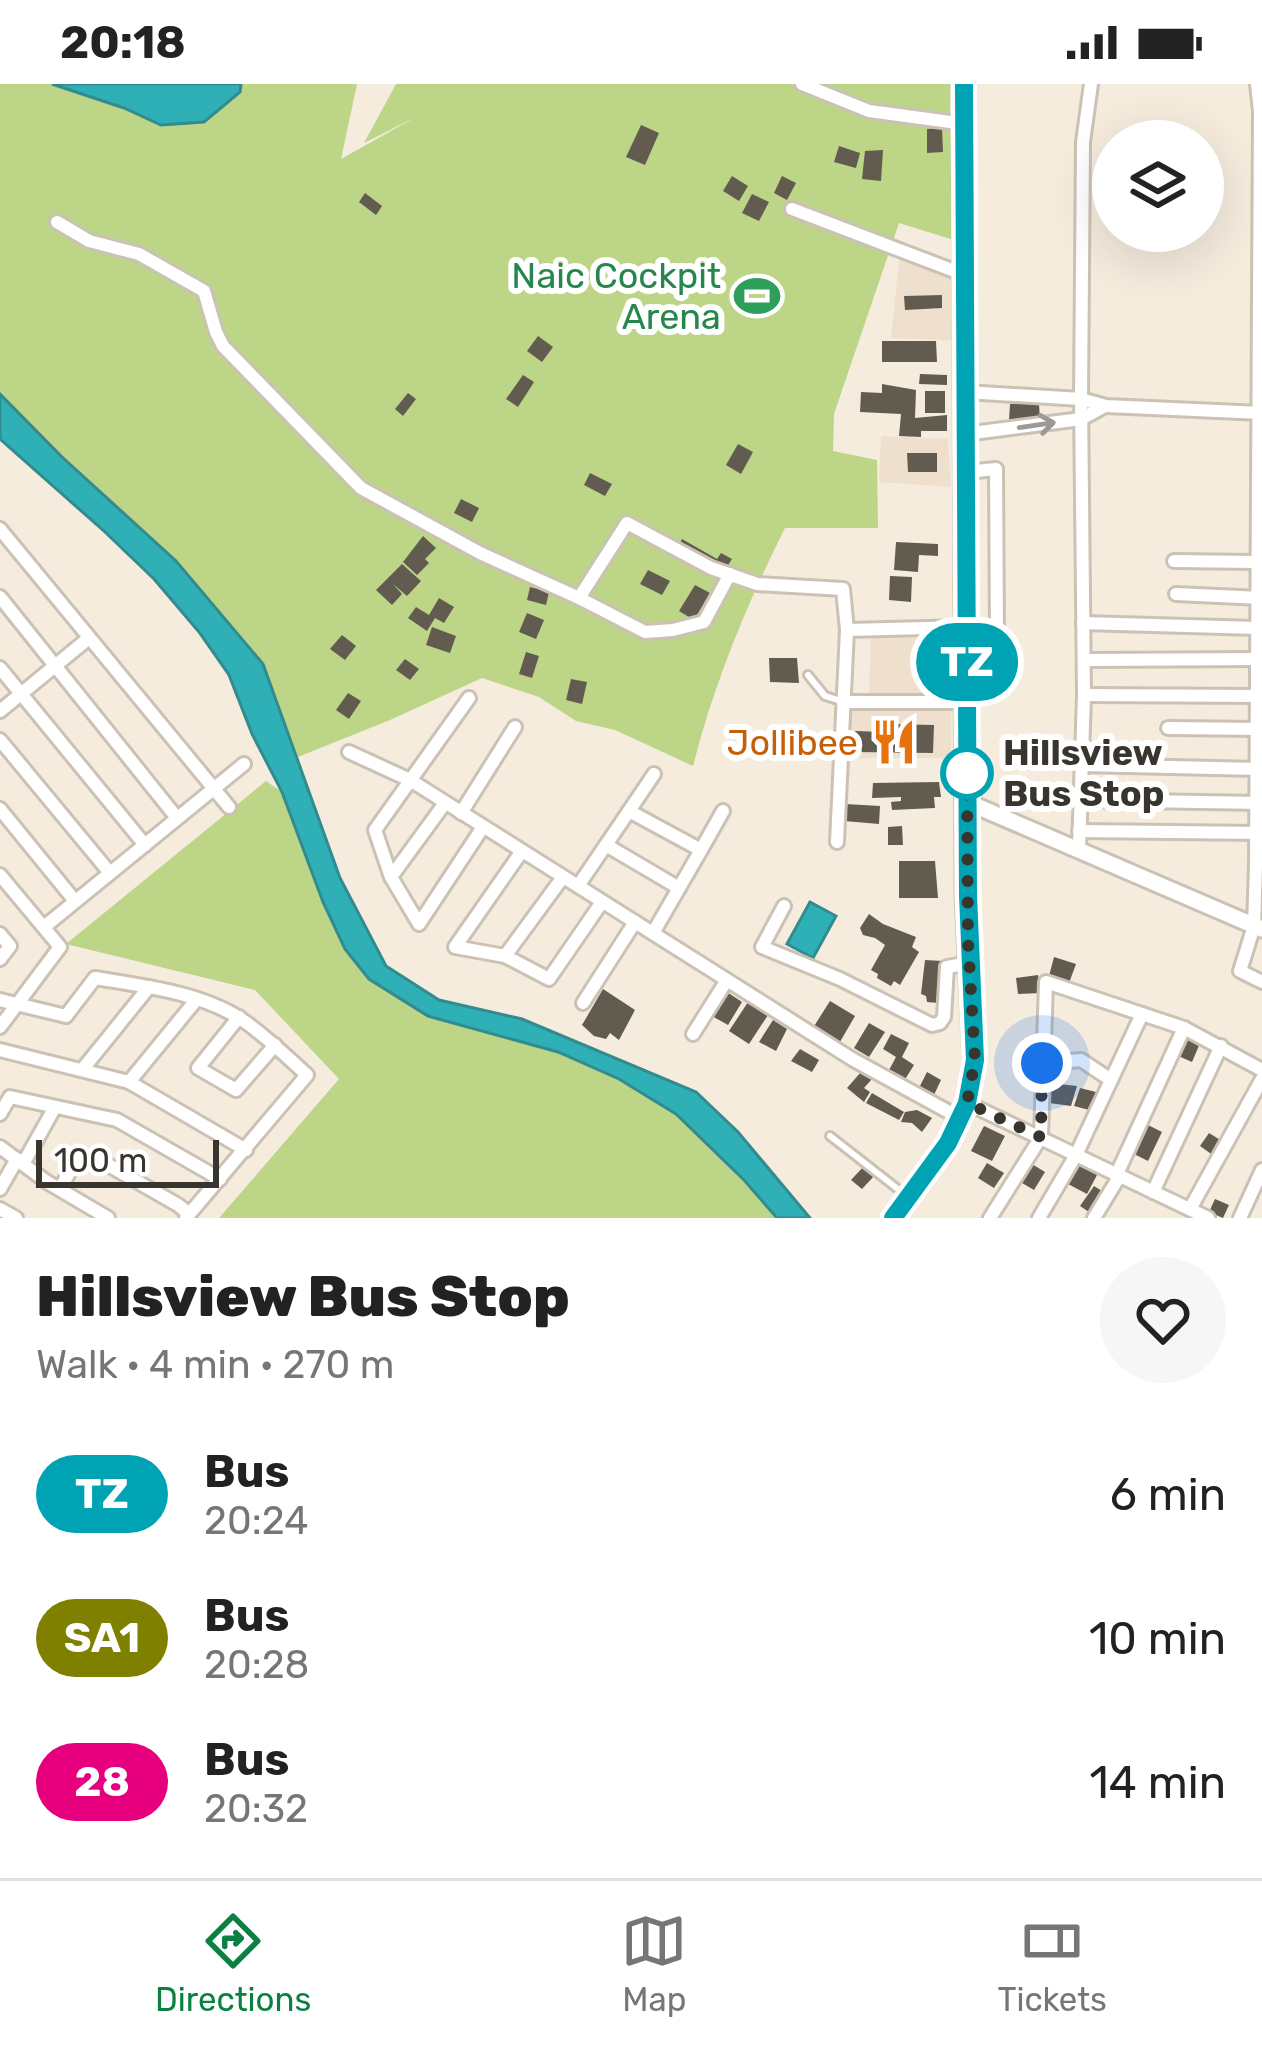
<!DOCTYPE html>
<html lang="en">
<head>
<meta charset="utf-8">
<style>
  :root { --surface:#fff; --page:#f6f6f6; --text:#222; --muted:#767676; --line:#e0e0e0; --accent:#0b8043 }
  body { margin:0; font-family:Rubik,sans-serif; background:var(--page); color:var(--text); height:100vh; display:flex; flex-direction:column; font-size:45px; white-space:nowrap }
  * { box-sizing:border-box; margin:0 }
  p { font-size:39px; color:var(--muted) }
  .icon { flex:none; width:66px; height:66px; fill:none; stroke:currentColor; stroke-width:2; stroke-linecap:round; stroke-linejoin:round }
  .map { position:relative; height:1134px; overflow:hidden }
  .sheet { display:flex; flex-direction:column; background:var(--surface); flex:1 }
  .sheet>* { flex:none }
  .badge { padding:0 24px; border-radius:39px; font-size:42px; line-height:78px }
  .buttons { position:absolute; left:1092px; top:36px; display:grid; gap:24px }
  .buttons a { display:grid; place-items:center; width:132px; height:132px; border-radius:50%; background:var(--surface); box-shadow:0 12px 48px #0002; font-size:60px }
  .scale { position:absolute; left:36px; bottom:30px; width:183px; box-sizing:border-box; padding-left:12px; border:6px solid #38352f; border-top:0; font-size:33px; line-height:42px; white-space:nowrap; color:#38352f; -webkit-text-stroke:9px #fff; paint-order:stroke }
  .you { position:absolute; width:60px; height:60px; margin:-30px; border:9px solid #fff; border-radius:50%; background:#1a73e8; box-shadow:0 0 0 18px #1a73e833 }
  .map>.badge { position:absolute; translate:-50% -50%; box-shadow:0 0 0 6px #fff }
  .round { display:grid; place-items:center; flex:none; width:126px; height:126px; border-radius:63px; background:var(--page) }
  .headline { display:flex; align-items:center; justify-content:space-between; height:204px; padding:0 36px }
  h1 { font-size:57px; font-weight:800; line-height:90px }
  ul { padding:0; list-style:none }
  li { display:flex; align-items:center; gap:36px; height:144px; padding:0 36px }
  li div { flex:1 }
  li b { display:block; font-size:45px }
  li em { font-style:normal }
  li .badge { min-width:132px; font-weight:700; text-align:center }
  .status { display:flex; justify-content:space-between; align-items:center; height:84px; padding:0 60px; background:var(--surface); direction:ltr }
  .status svg { height:33px; fill:currentColor }
  .tab-bar { display:flex; justify-content:space-around; align-items:center; height:168px; border-top:3px solid var(--line); background:var(--surface); font-size:33px; color:var(--muted) }
  .tab-bar a { display:grid; justify-items:center; gap:6px }
  .tab-bar .current { color:var(--accent) }
  .map>svg:first-child { display:block }
  .built { fill:#eee0cd }
  .green { fill:#bcd587 }
  .water { fill:#2fb0b6; stroke:#328b8e; stroke-width:3 }
  .building { fill:#625b4f }
  .lines { fill:none; stroke-linecap:round; stroke-linejoin:round }
  .service-casing { stroke:#cbc2b5; stroke-width:12 }
  .minor-casing { stroke:#cbc2b5; stroke-width:18 }
  .tertiary-casing { stroke:#cbc2b5; stroke-width:21 }
  .primary-casing { stroke:#cbc2b5; stroke-width:27 }
  .service { stroke:#fff; stroke-width:6 }
  .minor { stroke:#fff; stroke-width:12 }
  .tertiary { stroke:#fff; stroke-width:15 }
  .primary { stroke:#fff; stroke-width:21 }
  .oneway { stroke:#9c9a97 }
  .line-casing { stroke:#fff; stroke-width:27 }
  .line { stroke:#00a3b4; stroke-width:18 }
  .walk { stroke:#38352f; stroke-width:12; stroke-dasharray:0 21.6 }
  .stop-dot { fill:#fff; stroke:#00a3b4; stroke-width:6 }
  .labels { text-anchor:middle; dominant-baseline:central; stroke-width:12; stroke-linejoin:round; paint-order:stroke }
  .leisure-label { font-size:36px; fill:#27864d; stroke:#fff; text-anchor:end }
  .food-label { font-size:36px; fill:#c56008; stroke:#fff; text-anchor:end }
  .stop-label { font-size:36px; font-weight:bold; fill:#38352f; stroke:#fff; text-anchor:start }
</style>
</head>
<body>
<div class="status"><b>20:18</b><svg viewBox="0 0 49 12"><path d="M0 12V9h3v3zM5 12V6h3v6zM10 12V3h3v9zM15 12V0h3v12zM26 1h20v11H26zM47 4h2v5h-2z"/></svg></div>
<div class="map">
<svg width="1262" height="1134" viewBox="0 0 1262 1134">
  <rect width="100%" height="100%" fill="#f5ecde"/>
  <g class="built">
    <polygon points="899,176 960,192 959,257 891,254"/>
    <polygon points="881,352 948,355 951,403 879,398"/>
    <polygon points="948,547 951,552 951,610 869,613 871,550"/>
    <polygon points="849,622 951,622 951,674 846,674"/>
  </g>
  <g class="green">
    <path d="M0 0H52L124 24 161 41 240 8 241 0H357L341 75 416 33 364 59 396 0H951L950 37 954 156 899 139 834 330 833 367 877 376 878 444H785C747 520 714 599 693 682L615 646 576 637 539 613 482 594 390 636 298 673 263 579 176 477 62 373 0 310Z"/>
    <polygon points="266,697 282,708 323,818 345,865 369,895 513,955 559,969 619,995 676,1030 745,1096 777,1134 219,1134 339,995 255,906 66,860"/>
  </g>
  <g class="water">
    <polygon points="52,0 241,0 240,8 204,38 161,41 124,24"/>
    <polygon points="0,310 62,373 176,477 263,580 340,794 386,882 439,916 522,935 696,1008 738,1048 810,1134 777,1134 744,1096 676,1030 619,995 558,968 428,932 369,895 345,865 323,818 282,708 252,650 229,591 199,548 154,495 105,448 0,355"/>
    <polygon points="810,818 836,832 813,874 787,860"/>
  </g>
  <g class="building">
    <polygon points="641,41 659,49 645,81 626,73"/>
    <polygon points="942,44 943,68 927,69 927,45"/>
    <polygon points="839,62 860,69 856,84 834,78"/>
    <polygon points="883,66 881,97 862,95 865,67"/>
    <polygon points="732,92 748,102 739,117 723,107"/>
    <polygon points="782,92 796,99 787,116 774,109"/>
    <polygon points="365,109 382,122 376,131 359,118"/>
    <polygon points="752,110 769,118 759,137 742,129"/>
    <polygon points="942,211 942,224 905,226 904,212"/>
    <polygon points="538,252 553,263 542,278 527,267"/>
    <polygon points="882,257 936,257 937,278 882,278"/>
    <polygon points="920,290 947,291 947,301 919,300"/>
    <polygon points="523,291 534,298 518,323 506,315"/>
    <polygon points="882,300 916,306 915,334 947,331 947,347 921,347 921,353 899,352 901,330 860,328 861,308 882,309"/>
    <rect x="925" y="307" width="20" height="22"/>
    <polygon points="408,309 416,315 403,332 395,325"/>
    <polygon points="1010,320 1039,320 1040,336 1009,336"/>
    <polygon points="738,360 753,368 741,390 726,381"/>
    <polygon points="907,369 937,369 937,388 908,388"/>
    <polygon points="590,389 612,400 605,412 584,401"/>
    <polygon points="461,415 479,424 472,438 454,429"/>
    <polygon points="423,452 436,464 425,475 429,479 417,491 403,478"/>
    <polygon points="682,455 717,475 721,469 732,475 725,486 679,461"/>
    <polygon points="896,458 938,460 938,472 919,471 918,488 894,486"/>
    <polygon points="402,480 421,497 407,512 393,500 402,510 392,521 376,506"/>
    <polygon points="648,486 670,497 662,511 640,500"/>
    <polygon points="890,492 912,493 911,518 889,516"/>
    <polygon points="695,501 710,509 694,536 679,527"/>
    <polygon points="530,503 549,508 546,521 527,516"/>
    <polygon points="439,514 454,523 444,539 435,534 427,547 408,534 416,523 429,531"/>
    <polygon points="527,529 544,536 536,555 519,548"/>
    <polygon points="432,543 456,552 450,569 426,561"/>
    <polygon points="342,551 356,562 345,576 330,565"/>
    <polygon points="526,568 539,572 532,594 519,590"/>
    <polygon points="769,574 797,574 799,599 770,598"/>
    <polygon points="405,575 419,585 410,596 396,586"/>
    <polygon points="914,577 942,577 942,590 914,589"/>
    <polygon points="571,595 587,598 582,620 566,616"/>
    <polygon points="348,609 361,617 349,635 336,626"/>
    <polygon points="886,640 934,641 933,669 855,668 855,647 886,648"/>
    <circle cx="1026" cy="677" r="10"/>
    <polygon points="939,698 941,713 934,713 935,724 892,726 891,718 901,717 901,713 872,714 873,699"/>
    <polygon points="845,720 880,722 879,740 844,737"/>
    <polygon points="902,742 903,761 888,761 888,743"/>
    <polygon points="899,777 935,777 938,814 899,814"/>
    <polygon points="869,830 883,840 916,853 912,863 919,868 900,901 894,897 891,902 877,894 878,890 871,886 885,861 875,854 863,851 860,844"/>
    <polygon points="1054,873 1076,880 1069,899 1049,892"/>
    <polygon points="925,876 943,877 938,919 927,918 926,912 921,910"/>
    <polygon points="1038,891 1041,909 1018,910 1016,894"/>
    <polygon points="603,905 635,926 619,956 610,949 606,955 594,952 582,941"/>
    <polygon points="727,908 742,918 728,941 712,932"/>
    <polygon points="830,917 855,932 837,963 811,947"/>
    <polygon points="748,918 768,931 749,960 729,947"/>
    <polygon points="773,936 787,945 776,967 759,958"/>
    <polygon points="869,939 885,948 869,973 854,964"/>
    <polygon points="891,950 909,959 902,973 914,981 904,997 888,988 896,973 883,965"/>
    <polygon points="1185,950 1201,957 1192,978 1176,971"/>
    <polygon points="800,965 819,976 812,988 791,977"/>
    <polygon points="861,988 872,995 864,1004 870,1008 864,1018 847,1004"/>
    <polygon points="927,988 941,996 933,1013 918,1006"/>
    <polygon points="1050,999 1077,1002 1071,1022 1049,1019"/>
    <polygon points="1080,1004 1100,1009 1093,1027 1074,1022"/>
    <polygon points="872,1009 904,1028 899,1036 866,1019"/>
    <polygon points="917,1026 932,1034 922,1048 912,1039 901,1038 905,1028"/>
    <polygon points="1146,1040 1162,1048 1148,1077 1132,1069"/>
    <polygon points="984,1042 1005,1052 992,1077 971,1067"/>
    <polygon points="1209,1049 1222,1057 1214,1072 1200,1062"/>
    <polygon points="1027,1077 1045,1088 1034,1106 1015,1095"/>
    <polygon points="987,1079 1004,1089 994,1104 978,1094"/>
    <polygon points="1078,1081 1097,1091 1087,1110 1068,1100"/>
    <polygon points="864,1082 875,1091 862,1105 851,1096"/>
    <polygon points="1094,1102 1102,1107 1089,1128 1080,1122"/>
    <polygon points="1215,1115 1229,1121 1223,1134 1209,1128"/>
  </g>
  <g class="lines">
    <g class="service-casing">
      <g id="service">
        <polyline points="808,591 825,612 841,617"/>
        <polyline points="830,1052 903,1109"/>
      </g>
    </g>
    <g class="minor-casing">
      <g id="minor">
        <polyline points="802,0 869,27 965,40"/>
        <polyline points="1257,0 1260,27 1256,781 1254,842 1240,887 1262,898"/>
        <polyline points="792,125 965,191"/>
        <polyline points="57,138 89,157 139,170 204,207 216,248 223,262 361,404 480,469 579,514 627,439 711,484 757,500 843,505 847,546 967,543"/>
        <polyline points="965,308 1081,315 1106,322 1262,329"/>
        <polyline points="965,350 1081,335 1105,322"/>
        <polyline points="966,388 996,385 997,553 986,564 967,570"/>
        <polyline points="0,445 229,723"/>
        <polyline points="1174,477 1257,478"/>
        <polyline points="1176,510 1261,514"/>
        <polyline points="0,513 177,734"/>
        <polyline points="579,514 645,548 673,546 704,538 730,490"/>
        <polyline points="1083,539 1257,544"/>
        <polyline points="1084,576 1262,575"/>
        <polyline points="0,584 145,761"/>
        <polyline points="1084,611 1261,612"/>
        <polyline points="469,614 375,746 391,793 419,840 483,743"/>
        <polyline points="843,618 967,618"/>
        <polyline points="0,627 89,554"/>
        <polyline points="1168,644 1261,645"/>
        <polyline points="0,656 110,789"/>
        <polyline points="349,668 410,696 852,975 960,1034"/>
        <polyline points="1081,681 1259,685"/>
        <polyline points="1080,716 1261,719"/>
        <polyline points="0,725 75,817"/>
        <polyline points="629,727 654,690"/>
        <polyline points="461,729 515,643"/>
        <polyline points="1079,747 1261,749"/>
        <polyline points="837,758 847,546"/>
        <polyline points="606,761 679,804"/>
        <polyline points="1079,765 1084,611 1081,315 1083,58 1091,0"/>
        <polyline points="701,766 723,727"/>
        <polyline points="522,767 455,863 505,872 549,895 602,818"/>
        <polyline points="0,791 60,863 0,943"/>
        <polyline points="391,793 445,719"/>
        <polyline points="578,802 629,727 701,766 653,849"/>
        <polyline points="784,822 762,863 840,895 932,941 940,939 944,933 947,883 969,879"/>
        <polyline points="44,843 244,680"/>
        <polyline points="0,850 10,862 0,875"/>
        <polyline points="505,872 563,793"/>
        <path d="M0 916 66 932 95 894C143 902 199 908 241 935 265 951 286 972 307 991L186 1134"/>
        <polyline points="583,919 635,838"/>
        <polyline points="239,933 198,984 236,1006 275,961"/>
        <polyline points="693,950 727,896"/>
        <polyline points="0,966 129,998 246,1066"/>
        <polyline points="1042,979 1081,976 1111,996"/>
        <polyline points="82,986 149,903"/>
        <polyline points="129,998 197,915"/>
        <polyline points="967,1019 1208,1134"/>
        <polyline points="0,1030 10,1013 117,1036 220,1095"/>
        <polyline points="0,1063 47,1098 108,1134"/>
        <polyline points="23,1080 55,1023"/>
        <polyline points="1116,1092 1184,944"/>
        <polyline points="0,1105 17,1075"/>
        <polyline points="60,1105 76,1076 103,1078 178,1121 189,1130"/>
        <polyline points="1153,1108 1221,962"/>
        <polyline points="0,1125 16,1134"/>
        <polyline points="1190,1125 1262,995"/>
        <polyline points="990,1134 1041,1053 1046,898 1184,944 1262,986"/>
        <polyline points="1039,1134 1076,1071 1142,930"/>
        <polyline points="1094,1134 1119,1093"/>
        <polyline points="1240,1134 1262,1086"/>
      </g>
    </g>
    <g class="tertiary-casing">
      <polyline id="tertiary" points="967,718 1262,845"/>
    </g>
    <g class="primary-casing">
      <polyline id="primary" points="893,1134 948,1059 967,1019 975,976 967,811 964,0"/>
    </g>
    <use href="#service" class="service"/>
    <use href="#minor" class="minor"/>
    <use href="#tertiary" class="tertiary"/>
    <use href="#primary" class="primary"/>
  </g>
  <defs><path id="oneway-shaft" d="M-6 0H5M1.5-3L5.5 0L1.5 3" fill="none" stroke-width="1.6" stroke-linecap="round" stroke-linejoin="round" transform="scale(3)"/></defs>
  <use class="oneway" href="#oneway-shaft" transform="translate(1037 341) rotate(-8)"/>
  <g class="lines">
    <g class="line-casing">
      <polyline id="line" points="893,1134 948,1059 967,1019 975,976 968,811 964,0"/>
    </g>
    <use href="#line" class="line"/>
    <polyline class="walk" points="967,689 968,857 975,976 967,1019 1041,1053 1042,979"/>
  </g>
  <defs>
    <g id="stadium-bare" transform="scale(3.6)"><path d="M0-5a6.5 5 0 1 0 0 10a6.5 5 0 1 0 0-10ZM-3.5-1.8h7v3.6h-7Z" fill="#2e9e5b" stroke="#fff" stroke-width="2.5" paint-order="stroke"/></g>
    <g id="restaurant-bare" transform="scale(3.6)"><path d="M-5-6h1v4h1v-4h1v4h1v-4h1v5L-1.5 .5V6h-2V.5L-5-1ZM5-6V6H3V1.5H1.5Q1.5-4 5-6Z" fill="#e8710a" stroke="#fff" stroke-width="2.5" paint-order="stroke"/></g>
  </defs>
  <g fill-rule="evenodd">
    <use href="#stadium-bare" x="757" y="212"/>
    <use href="#restaurant-bare" x="894" y="658"/>
  </g>
  <circle class="stop-dot" cx="967" cy="689" r="24"/>
  <g class="labels">
    <g class="leisure-label">
      <text x="721" y="191">Naic Cockpit<tspan x="721" dy="41">Arena</tspan></text>
    </g>
    <g class="food-label">
      <text x="858" y="658">Jollibee</text>
    </g>
    <g class="stop-label">
      <text x="1003" y="668">Hillsview<tspan x="1003" dy="41">Bus Stop</tspan></text>
    </g>
  </g>
</svg>
<div class="buttons">
<a><svg class="icon" aria-label="layers" viewBox="0 0 24 24"><path d="M12 4l9 5-9 5-9-5zM3 14l9 5 9-5"/></svg></a>
</div>
<div class="scale">100 m</div>
<div class="you" style="left:1042px;top:979px"></div>
<b class="badge" style="left:967px;top:578px;background:#00a3b4;color:#fff">TZ</b>
</div>
<section class="sheet">
<div class="headline"><div><h1>Hillsview Bus Stop</h1><p>Walk · 4 min · 270 m</p></div><a class="round"><svg class="icon" aria-label="heart" viewBox="0 0 24 24"><path d="M12 20l-8-8c-3-5 5-10 8-4 3-6 11-1 8 4z"/></svg></a></div>
<ul>
<li><span class="badge" style="background:#00a3b4;color:#fff">TZ</span><div><b>Bus</b><p>20:24</p></div><em>6 min</em></li>
<li><span class="badge" style="background:#808000;color:#fff">SA1</span><div><b>Bus</b><p>20:28</p></div><em>10 min</em></li>
<li><span class="badge" style="background:#e6007e;color:#fff">28</span><div><b>Bus</b><p>20:32</p></div><em>14 min</em></li>
</ul>
</section>
<nav class="tab-bar">
<a class="current"><svg class="icon" aria-label="directions" viewBox="0 0 24 24"><path d="M12 3l9 9-9 9-9-9zM9 14v-3h6M13 9l2 2-2 2"/></svg>Directions</a>
<a><svg class="icon" aria-label="map" viewBox="0 0 24 24"><path d="M3 6l6-2 6 2 6-2v14l-6 2-6-2-6 2zM9 4v14M15 6v14"/></svg>Map</a>
<a><svg class="icon" aria-label="tickets" viewBox="0 0 24 24"><path d="M3 7h18v10H3zM15 7v10"/></svg>Tickets</a>
</nav>
</body>
</html>
